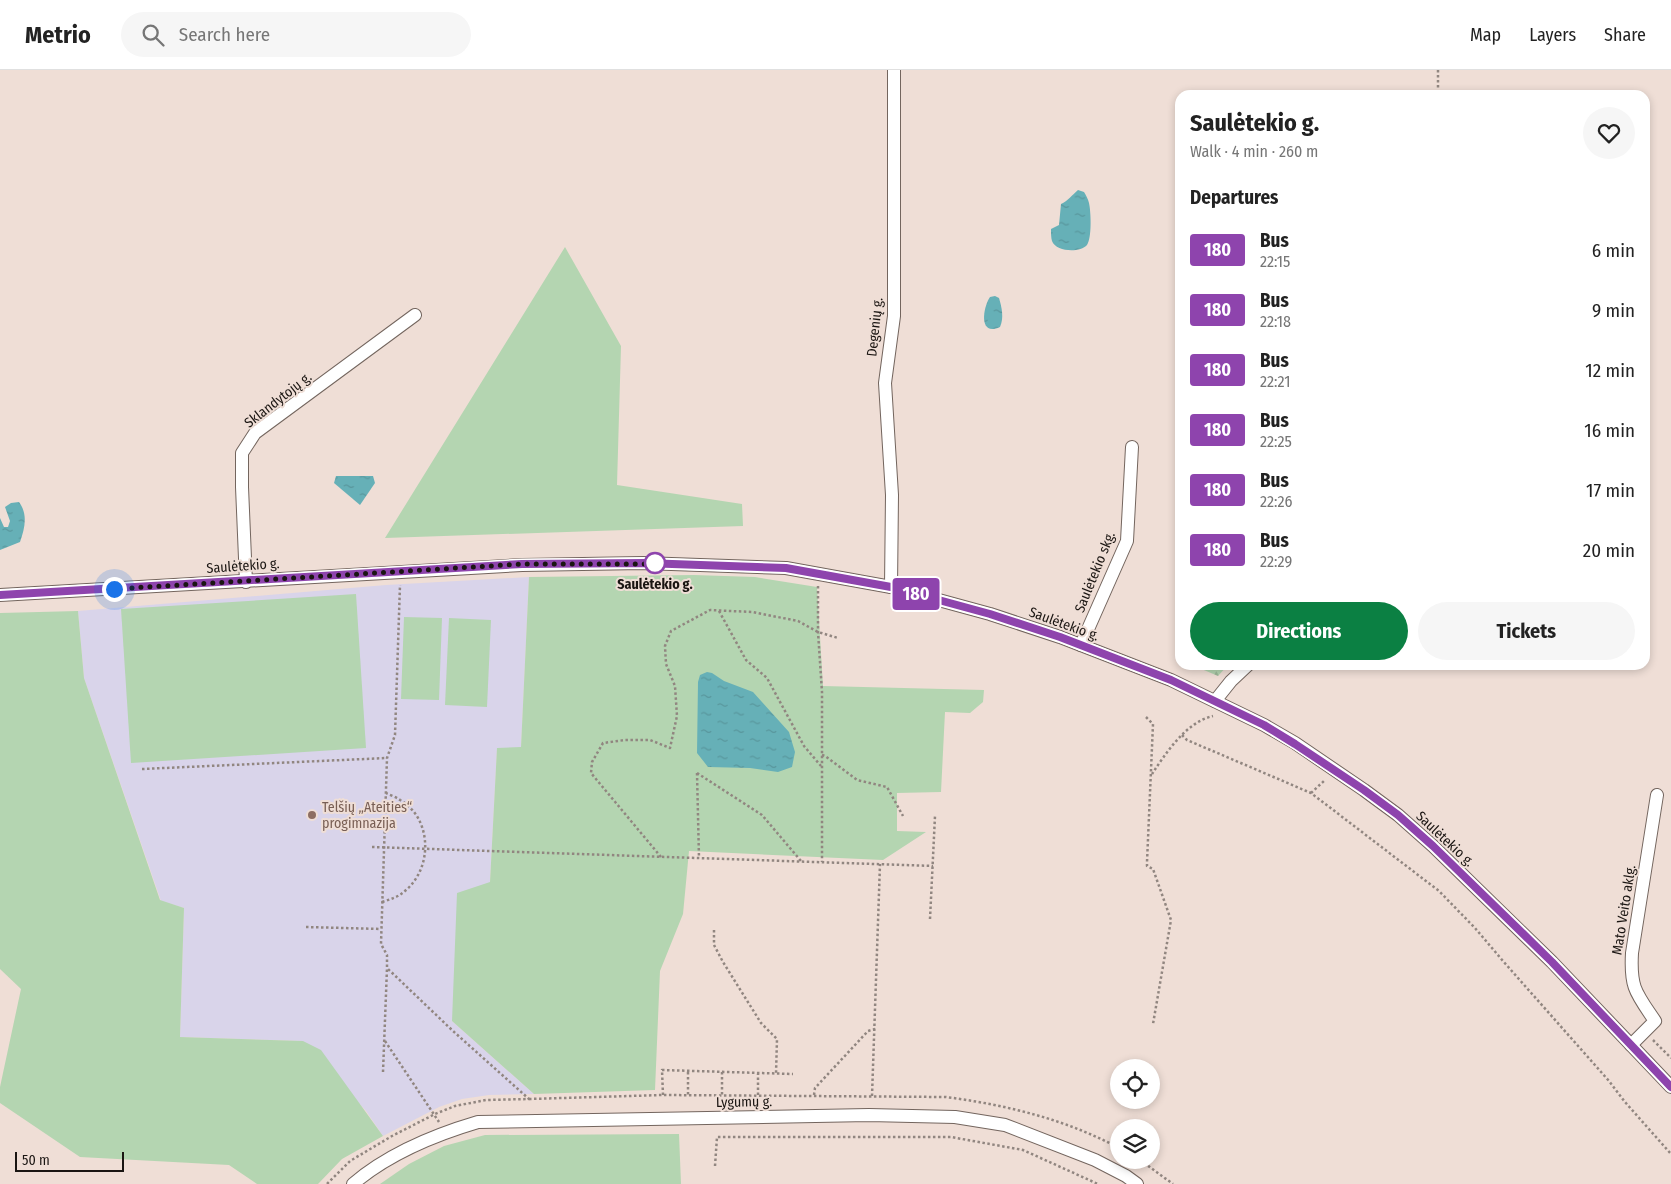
<!DOCTYPE html>
<html lang="en">
<head>
<meta charset="utf-8">
<style>
  :root { --surface:#fff; --page:#f6f6f6; --text:#222; --muted:#767676; --line:#e0e0e0; --accent:#0b8043 }
  body { margin:0; font-family:"Fira Sans Condensed",sans-serif; background:var(--page); color:var(--text); height:100vh; display:flex; flex-direction:column; font-size:19px; white-space:nowrap }
  * { box-sizing:border-box; margin:0 }
  p { font-size:16px; color:var(--muted) }
  .icon { flex:none; width:28px; height:28px; fill:none; stroke:currentColor; stroke-width:2; stroke-linecap:round; stroke-linejoin:round }
  .map { position:relative; flex:1; overflow:hidden }
  .sheet { position:absolute; left:1175px; top:20px; width:475px; height:580px; display:flex; flex-direction:column; background:var(--surface); border-radius:15px; box-shadow:0 2px 8px #0003 }
  .sheet>* { flex:none }
  .badge { padding:0 10px; border-radius:4px; font-size:18px; line-height:32px }
  .tools { position:absolute; left:1110px; top:989px; display:grid; gap:10px }
  .tools a { display:grid; place-items:center; width:50px; height:50px; border-radius:50%; background:var(--surface); box-shadow:0 2px 8px #0003; font-size:25px }
  .scale { position:absolute; left:15px; bottom:12px; width:109px; box-sizing:border-box; padding-left:5px; border:2px solid #1a1512; border-top:0; font-size:14px; line-height:18px; white-space:nowrap; color:#1a1512; -webkit-text-stroke:4px #efded6; paint-order:stroke }
  .you { position:absolute; width:25px; height:25px; margin:-12px; border:4px solid #fff; border-radius:50%; background:#1a73e8; box-shadow:0 0 0 8px #1a73e833 }
  .map>.badge { position:absolute; translate:-50% -50%; box-shadow:0 0 0 2px #fff }
  h2 { padding:0 15px; font-size:19px; line-height:45px }
  .round { display:grid; place-items:center; flex:none; width:52px; height:52px; border-radius:26px; background:var(--page) }
  .head { display:flex; align-items:center; justify-content:space-between; height:85px; padding:0 15px }
  h1 { font-size:24px; font-weight:700; line-height:38px }
  .button { display:flex; gap:10px; margin-top:auto; padding:10px 15px }
  .button a { flex:1; height:58px; border-radius:30px; background:var(--accent); color:#fff; font-size:20px; font-weight:700; line-height:58px; text-align:center }
  .button a+a { background:var(--page); color:var(--text) }
  ul { padding:0; list-style:none }
  li { display:flex; align-items:center; gap:15px; height:60px; padding:0 15px }
  li div { flex:1 }
  li b { display:block; font-size:19px }
  li em { font-style:normal }
  li .badge { min-width:55px; font-weight:700; text-align:center }
  header { display:flex; align-items:center; gap:30px; box-sizing:border-box; height:70px; padding:0 25px; background:var(--surface); border-bottom:1px solid var(--line) }
  header strong { font-size:24px }
  nav { display:flex; gap:28px; margin-inline-start:auto; font-size:18px }
  .search { width:350px; height:45px; background:var(--page); display:flex; align-items:center; gap:12px; box-sizing:border-box; padding:0 18px; border-radius:28px; color:var(--muted); font-size:19px }
  .map>svg:first-child { display:block }
  .education { fill:#d9d4ea }
  .grass { fill:#b4d5b1 }
  .forest { fill:url(#forest-firs) }
  .water { fill:url(#water-ripples) }
  .lines { fill:none; stroke-linecap:round; stroke-linejoin:round }
  .minor-casing { stroke:#73655e; stroke-width:14 }
  .path { stroke:#918680; stroke-width:2.5; stroke-dasharray:2.5 2.5; stroke-linecap:butt }
  .minor { stroke:#fff; stroke-width:12 }
  .line-casing { stroke:#fff; stroke-width:11 }
  .line { stroke:#8e44ad; stroke-width:8 }
  .walk { stroke:#1a1512; stroke-width:5; stroke-dasharray:0 9 }
  .stop-dot { fill:#fff; stroke:#8e44ad; stroke-width:2.5 }
  .education-dot { fill:#8d6e63; stroke:#efded6; stroke-width:2 }
  .labels { text-anchor:middle; dominant-baseline:central; stroke-width:4; stroke-linejoin:round; paint-order:stroke }
  .street-label { font-size:14px; fill:#1a1512; stroke:#efded6 }
  .stop-label { font-size:14px; font-weight:bold; fill:#1a1512; stroke:#efded6 }
  .education-label { font-size:14px; fill:#785e54; stroke:#efded6; text-anchor:start }
</style>
</head>
<body>
<header>
<strong>Metrio</strong>
<div class="search"><svg class="icon" aria-label="search" viewBox="0 0 24 24"><circle cx="10" cy="10" r="6"/><path d="M15 15l6 6"/></svg>Search here</div>
<nav><a>Map</a><a>Layers</a><a>Share</a></nav>
</header>
<div class="map">
<svg width="1671" height="1114" viewBox="0 0 1671 1114">
  <defs>
    <pattern id="forest-firs" width="22" height="20" patternUnits="userSpaceOnUse" patternTransform="scale(1.25)"><rect width="22" height="20" fill="#b4d5b1"/><path d="M5 1l3.5 6h-7zM16 11l3.5 6h-7z" fill="#9ab697"/></pattern>
    <pattern id="water-ripples" width="26" height="14" patternUnits="userSpaceOnUse" patternTransform="scale(1.25)"><rect width="26" height="14" fill="#66b0b7"/><path d="M2 4q2-2 4 0t4 0M15 11q2-2 4 0t4 0" fill="none" stroke="#58969c"/></pattern>
  </defs>
  <rect width="100%" height="100%" fill="#efded6"/>
  <polygon class="education" points="529,507 521,678 497,679 490,812 452,951 534,1024 489,1025 462,1029 439,1037 383,1066 366,1041 302,971 180,967 184,838 161,831 84,608 78,541 386,515"/>
  <g class="grass">
    <polygon points="565,177 621,276 617,415 742,434 743,456 385,468"/>
    <polygon points="694,505 755,507 817,517 823,616 984,620 983,632 970,643 945,642 941,722 897,723 897,761 926,762 883,790 689,781 683,844 660,901 655,1020 534,1024 452,951 457,823 490,812 497,678 521,677 529,507"/>
    <polygon points="356,524 366,678 131,693 121,539"/>
    <polygon points="78,541 84,608 160,830 184,838 180,967 303,971 321,980 383,1066 342,1089 318,1114 257,1114 229,1095 80,1087 0,1033 0,1017 21,919 0,899 0,543"/>
    <polygon points="404,547 442,548 439,630 401,629"/>
    <polygon points="449,548 491,550 487,637 445,635"/>
    <polygon points="679,1064 681,1114 380,1114 409,1094 444,1076 485,1065"/>
  </g>
  <polygon class="forest" points="1192,595 1228,595 1218,606"/>
  <g class="water">
    <path d="M1078 120 1084 122C1086 125 1088 129 1089 133 1091 142 1092 168 1087 175 1080 183 1056 182 1052 171 1051 168 1051 163 1051 159L1059 155 1061 134C1068 131 1072 125 1078 120Z"/>
    <path d="M995 226 999 228C1002 238 1004 248 1000 257 978 267 983 237 990 227Z"/>
    <polygon points="336,406 373,406 375,413 360,435 334,413"/>
    <path d="M19 432C28 444 25 458 20 472L0 480V448L4 457H8L10 451 5 437 11 433Z"/>
    <polygon points="707,602 712,603 724,611 753,622 789,662 795,682 792,697 778,702 750,698 708,697 697,683 698,612 700,605"/>
  </g>
  <g class="lines">
    <g class="minor-casing">
      <g id="minor">
        <polyline points="246,512 242,417 242,383 255,363 415,245"/>
        <polyline points="891,517 892,425 885,313 894,246 894,0"/>
        <polyline points="0,525 522,495 643,493 786,498 891,517 990,544 1060,567 1171,610 1264,655 1295,673 1364,720 1398,745 1433,776 1552,892 1671,1017"/>
        <polyline points="1081,575 1127,471 1132,377"/>
        <polyline points="1215,631 1231,611 1248,595"/>
        <path d="M1631 975 1655 951C1636 923 1630 918 1632 883L1657 725"/>
        <path d="M353 1114C388 1084 434 1065 478 1052L869 1045 955 1047 1005 1055 1095 1090 1126 1106 1137 1114"/>
      </g>
    </g>
    <g class="path">
      <polyline points="1438,0 1438,25"/>
      <polyline points="818,516 818,562 822,622 822,792"/>
      <polyline points="719,541 746,590 767,608 804,676 821,696"/>
      <polyline points="1146,647 1153,654 1147,792 1147,796 1153,799 1171,850 1153,954"/>
      <polyline points="1182,665 1187,670 1311,723 1439,821 1475,858 1503,891 1609,1011 1625,1032 1671,1084"/>
      <polyline points="822,685 825,686 857,710 887,717 903,746"/>
      <polyline points="142,699 387,688"/>
      <polyline points="697,703 762,745 801,791"/>
      <polyline points="697,703 699,788"/>
      <path d="M1152 704C1166 683 1186 652 1213 646"/>
      <polyline points="1311,723 1325,710"/>
      <polyline points="372,777 933,796"/>
      <polyline points="661,787 591,703 592,692 603,673 625,670 650,670 670,678 677,646 675,616 666,594 665,576 671,561 710,540 752,542 798,551 818,562 838,568"/>
      <path d="M382 832C391 829 399 827 406 820 433 797 432 748 400 730 396 727 390 725 386 723"/>
      <polyline points="930,849 935,746"/>
      <polyline points="306,857 381,859"/>
      <polyline points="714,860 714,875 723,892 761,953 777,969 776,1004"/>
      <polyline points="1653,970 1671,988"/>
      <polyline points="385,971 439,1052"/>
      <polyline points="383,1002 387,898 387,885 381,874 387,688 395,665 400,515"/>
      <polyline points="688,1002 688,1025"/>
      <polyline points="722,1002 722,1025"/>
      <polyline points="663,1025 662,1000 793,1004"/>
      <polyline points="758,1025 758,1004"/>
      <polyline points="814,1025 815,1018 868,961 875,959"/>
      <polyline points="872,1026 880,794"/>
      <path d="M529 1029 663 1025 946 1027C1006 1035 1065 1049 1119 1078"/>
      <polyline points="1140,1090 1173,1114"/>
      <polyline points="715,1096 717,1067 951,1067 1023,1080 1098,1114"/>
      <polyline points="327,1114 350,1091 392,1066 435,1044 455,1036 486,1030 529,1029 453,961 387,898"/>
    </g>
    <use href="#minor" class="minor"/>
  </g>
  <g class="lines">
    <g class="line-casing">
      <polyline id="line" points="0,525 522,494 644,493 786,498 891,517 990,544 1060,567 1171,610 1264,655 1295,674 1364,720 1398,745 1433,776 1552,892 1671,1017"/>
    </g>
    <use href="#line" class="line"/>
    <polyline class="walk" points="114,519 522,494 662,494 655,493"/>
  </g>
  <circle class="stop-dot" cx="655" cy="493" r="10"/>
  <circle class="education-dot" cx="312" cy="745" r="5"/>
  <g class="labels">
    <g class="street-label">
      <text transform="translate(875 257) rotate(-84)">Degenių g.</text>
      <text transform="translate(278 330) rotate(-38)">Sklandytojų g.</text>
      <text transform="translate(243 496) rotate(-4)">Saulėtekio g.</text>
      <text transform="translate(1095 502) rotate(-68)">Saulėtekio skg.</text>
      <text transform="translate(1064 554) rotate(20)">Saulėtekio g.</text>
      <text transform="translate(1445 769) rotate(43)">Saulėtekio g.</text>
      <text transform="translate(1624 840) rotate(-81)">Mato Veito aklg.</text>
      <text transform="translate(744 1032) rotate(-1)">Lygumų g.</text>
    </g>
    <g class="stop-label">
      <text x="655" y="514">Saulėtekio g.</text>
    </g>
    <g class="education-label">
      <text x="322" y="737">Telšių „Ateities“<tspan x="322" dy="16">progimnazija</tspan></text>
    </g>
  </g>
</svg>
<div class="tools">
<a><svg class="icon" aria-label="locate" viewBox="0 0 24 24"><circle cx="12" cy="12" r="6"/><path d="M12 2v4M12 18v4M2 12h4M18 12h4"/></svg></a>
<a><svg class="icon" aria-label="layers" viewBox="0 0 24 24"><path d="M12 4l9 5-9 5-9-5zM3 14l9 5 9-5"/></svg></a>
</div>
<div class="scale">50 m</div>
<div class="you" style="left:114px;top:519px"></div>
<b class="badge" style="left:916px;top:524px;background:#8e44ad;color:#fff">180</b>
<section class="sheet">
<div class="head"><div><h1>Saulėtekio g.</h1><p>Walk · 4 min · 260 m</p></div><a class="round"><svg class="icon" aria-label="heart" viewBox="0 0 24 24"><path d="M12 20l-8-8c-3-5 5-10 8-4 3-6 11-1 8 4z"/></svg></a></div>
<h2>Departures</h2>
<ul>
<li><span class="badge" style="background:#8e44ad;color:#fff">180</span><div><b>Bus</b><p>22:15</p></div><em>6 min</em></li>
<li><span class="badge" style="background:#8e44ad;color:#fff">180</span><div><b>Bus</b><p>22:18</p></div><em>9 min</em></li>
<li><span class="badge" style="background:#8e44ad;color:#fff">180</span><div><b>Bus</b><p>22:21</p></div><em>12 min</em></li>
<li><span class="badge" style="background:#8e44ad;color:#fff">180</span><div><b>Bus</b><p>22:25</p></div><em>16 min</em></li>
<li><span class="badge" style="background:#8e44ad;color:#fff">180</span><div><b>Bus</b><p>22:26</p></div><em>17 min</em></li>
<li><span class="badge" style="background:#8e44ad;color:#fff">180</span><div><b>Bus</b><p>22:29</p></div><em>20 min</em></li>
</ul>
<div class="button"><a>Directions</a><a>Tickets</a></div>
</section>
</div>
</body>
</html>
